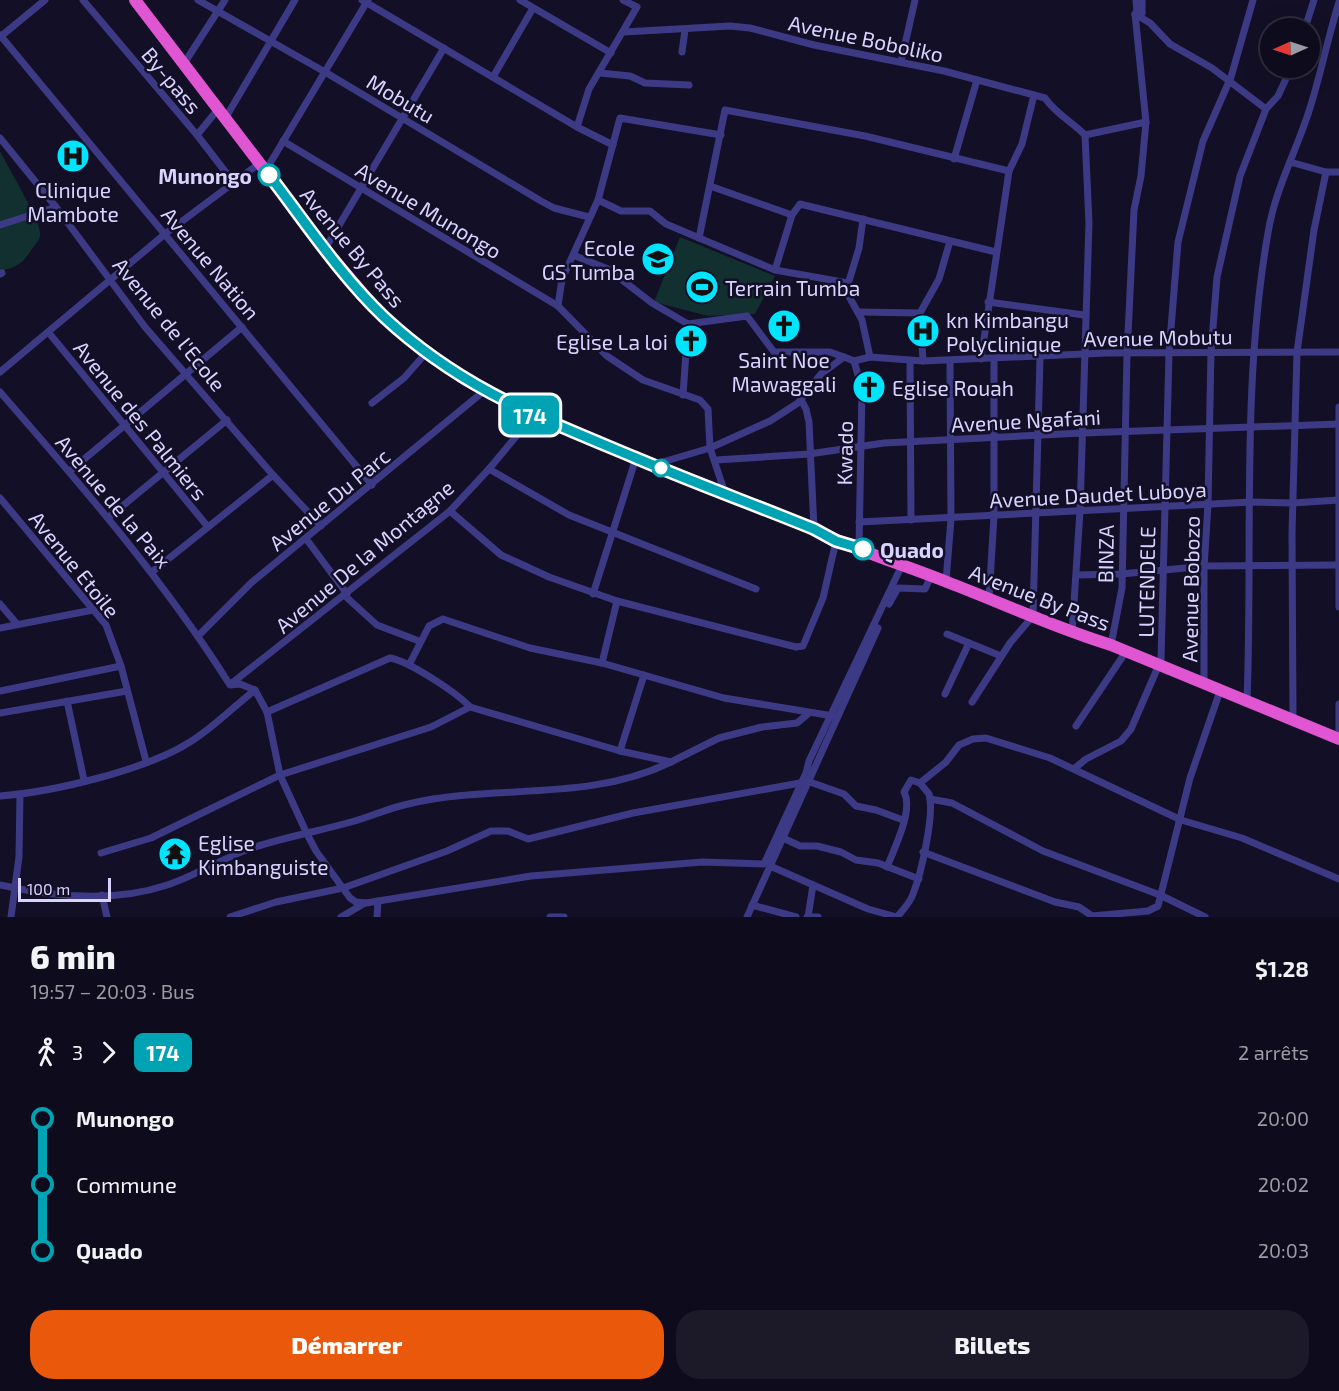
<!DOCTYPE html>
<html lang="fr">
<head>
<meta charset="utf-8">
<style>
  :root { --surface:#0e0b1c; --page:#1c1929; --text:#f1f3f6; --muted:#9b9ba3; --line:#2e2b3b; --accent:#ea580c }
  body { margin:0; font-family:"Exo 2",sans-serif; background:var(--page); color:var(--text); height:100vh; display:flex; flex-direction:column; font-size:22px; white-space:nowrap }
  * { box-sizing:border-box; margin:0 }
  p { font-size:20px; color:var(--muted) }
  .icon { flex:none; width:33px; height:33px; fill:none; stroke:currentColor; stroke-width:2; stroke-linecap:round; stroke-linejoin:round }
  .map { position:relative; height:917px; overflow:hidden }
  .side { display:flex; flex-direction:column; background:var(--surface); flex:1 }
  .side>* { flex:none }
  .badge { padding:0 12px; border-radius:9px; font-size:21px; line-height:39px }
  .needle { width:39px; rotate:267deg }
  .fabs { position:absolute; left:1260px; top:18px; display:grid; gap:12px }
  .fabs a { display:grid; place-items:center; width:60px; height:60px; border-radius:50%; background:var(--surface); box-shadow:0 6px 24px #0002,0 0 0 2px var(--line); font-size:30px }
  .scale { position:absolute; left:18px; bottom:15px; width:93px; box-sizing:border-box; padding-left:6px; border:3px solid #d9d4ff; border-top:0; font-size:16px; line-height:21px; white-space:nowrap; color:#d9d4ff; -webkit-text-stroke:4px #130f26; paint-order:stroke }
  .map>.badge { position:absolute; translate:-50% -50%; box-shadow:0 0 0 3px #fff }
  .legs { display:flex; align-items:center; gap:9px; height:66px; padding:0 30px; font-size:20px }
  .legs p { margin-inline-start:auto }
  .head { display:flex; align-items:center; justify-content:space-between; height:102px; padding:0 30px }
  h1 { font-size:33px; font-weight:800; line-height:45px }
  .primary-button { display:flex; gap:12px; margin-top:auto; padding:12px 30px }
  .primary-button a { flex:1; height:69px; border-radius:24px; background:var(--accent); color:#fff; font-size:24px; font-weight:800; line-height:69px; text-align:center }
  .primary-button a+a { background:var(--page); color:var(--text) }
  ul { padding:0 30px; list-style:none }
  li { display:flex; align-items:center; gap:21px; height:66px; font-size:22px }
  li i { display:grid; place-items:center; width:9px; height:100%; margin:0 8px; background:currentColor }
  li i::after { content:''; width:15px; height:15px; margin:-8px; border:4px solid; border-radius:50%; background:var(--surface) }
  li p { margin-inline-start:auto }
  li:first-child i { background:linear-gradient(#0000 50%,currentColor 0) }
  li:last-child i { background:linear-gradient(currentColor 50%,#0000 0) }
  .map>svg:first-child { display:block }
  .park { fill:#12302f }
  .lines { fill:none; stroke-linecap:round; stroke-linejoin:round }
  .minor { stroke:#3d3a85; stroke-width:7 }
  .trunk { stroke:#e055d1; stroke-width:12 }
  .line-1-casing { stroke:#fff; stroke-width:14 }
  .line-1 { stroke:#00a3b4; stroke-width:9 }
  .stop-1-dot { fill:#fff; stroke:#00a3b4; stroke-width:3 }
  .labels { text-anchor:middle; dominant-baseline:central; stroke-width:5; stroke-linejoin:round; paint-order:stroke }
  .street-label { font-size:21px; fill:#d9d4ff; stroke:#130f26 }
  .stop-label { font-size:21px; font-weight:bold; fill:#d9d4ff; stroke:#130f26; text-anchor:end }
  .poi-label { font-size:21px; fill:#d9d4ff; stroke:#130f26; text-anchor:start }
</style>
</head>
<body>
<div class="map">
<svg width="1339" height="917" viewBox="0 0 1339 917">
  <rect width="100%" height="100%" fill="#130f26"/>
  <g class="park">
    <path d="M0 151C7 166 43 224 40 236 39 241 33 247 30 252 22 264 15 268 0 271Z"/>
    <polygon points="680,237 775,276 755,314 708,316 654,302"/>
  </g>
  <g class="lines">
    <g class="minor">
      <polyline points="83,0 197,135 234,183"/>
      <polyline points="198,0 325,72 541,201 554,208 589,217"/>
      <polyline points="362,0 577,127 613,145"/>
      <polyline points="520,0 611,53"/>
      <polyline points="1136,0 1137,13 1142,13"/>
      <polyline points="1142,0 1142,13"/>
      <polyline points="1135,14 1150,23 1170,44 1212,68 1266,109"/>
      <polyline points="1305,28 1314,0"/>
      <path d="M624 32 730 26 750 28 814 45 944 71 1045 98C1055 113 1072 122 1085 135"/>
      <polyline points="0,35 372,485"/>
      <polyline points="0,37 45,0"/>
      <polyline points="682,52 685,30"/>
      <polyline points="185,62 225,0"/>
      <polyline points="901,62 915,0"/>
      <polyline points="600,73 630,76 645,83 689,85"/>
      <polyline points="493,77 533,8"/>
      <polyline points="226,117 295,0"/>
      <polyline points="577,127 589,89 637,7 623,0"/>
      <polyline points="197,135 219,108"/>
      <polyline points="1085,135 1146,122"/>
      <polyline points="0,138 56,207 145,327 273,475 321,526"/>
      <polyline points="283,141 558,306 607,356 643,380 700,400 708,409 710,448 725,493"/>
      <polyline points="954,159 977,80"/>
      <polyline points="1290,162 1326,172 1339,172"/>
      <polyline points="266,170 368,0"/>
      <polyline points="710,186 792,215"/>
      <polyline points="598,200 621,211 650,211 666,224 775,270 848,283"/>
      <polyline points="863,219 859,248 846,291 862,320 870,357"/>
      <polyline points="0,225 56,207"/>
      <polyline points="699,238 725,110 865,136 1009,171"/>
      <polyline points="325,249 444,48"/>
      <polyline points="573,255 608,269 652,303 688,324 747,316 774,352 830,352 844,357"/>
      <polyline points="775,270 792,215 800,204 996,252"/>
      <polyline points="0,274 2,273"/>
      <polyline points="988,302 1084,315"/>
      <polyline points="558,306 562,279 598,200 620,118 721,135"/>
      <polyline points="858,312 920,313"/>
      <polyline points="49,333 208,527"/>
      <polyline points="981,359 1009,171 1022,144 1034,95"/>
      <polyline points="854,361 862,389 859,547"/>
      <polyline points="910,361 911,520"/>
      <polyline points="923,361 920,313 939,279 950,241"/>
      <polyline points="0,372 165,234 260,163"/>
      <path d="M0 392C82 486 163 579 230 685L240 684 255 690 267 712 280 775 307 834 316 851 350 898 356 902 366 903 531 876 702 862 764 864 806 773 809 761 902 565"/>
      <polyline points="683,395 688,324"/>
      <polyline points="801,400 806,409 809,422 814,529"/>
      <polyline points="372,403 404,378 426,353"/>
      <polyline points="1339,407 1339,607"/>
      <polyline points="716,460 809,454 884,443 1082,433 1339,424"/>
      <polyline points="656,464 710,448 770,421 798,403 821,374 844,357 854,361 870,357 923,361 1106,353 1339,352"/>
      <polyline points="489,469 569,515 756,589"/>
      <polyline points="70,471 242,327"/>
      <polyline points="0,498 106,625 121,666 146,761"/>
      <polyline points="450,511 501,555 549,577 617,601 796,647 803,646 823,598 836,541"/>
      <polyline points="109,517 227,420"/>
      <polyline points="859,522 1251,502 1293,503 1339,500"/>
      <polyline points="307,540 347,594"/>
      <polyline points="152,572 273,475"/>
      <polyline points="1077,575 1121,574 1207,566 1339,565"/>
      <polyline points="946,581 951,519 950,361"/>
      <polyline points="593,594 636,458"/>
      <polyline points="345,596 377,625 419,641"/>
      <polyline points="989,599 994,516 994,359"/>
      <polyline points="0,604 17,624"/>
      <polyline points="889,604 898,588 925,589 931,576"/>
      <polyline points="0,628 93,610"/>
      <polyline points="1072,633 1080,511 1089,223 1085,135"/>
      <polyline points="947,634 1001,656"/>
      <polyline points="199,635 251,583 484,391"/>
      <polyline points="1111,645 1122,588 1127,355 1134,210 1141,176 1146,122 1135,14"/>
      <polyline points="602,663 617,601"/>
      <polyline points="409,665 429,626 443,619 530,648 602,663 724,698 833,716"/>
      <polyline points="232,683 450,511 489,469 533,416"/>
      <polyline points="1204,684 1204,568 1208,504 1211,352 1217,277 1240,176 1266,109 1278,96 1291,68"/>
      <polyline points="0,691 121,666"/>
      <polyline points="945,694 969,643"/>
      <polyline points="67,701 84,780"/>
      <path d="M1247 701C1253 545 1241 386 1268 233 1275 189 1297 150 1310 108 1321 73 1328 37 1339 2"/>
      <polyline points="972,702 1010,643 1033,616 1040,358"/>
      <path d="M267 712 390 658C409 661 457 693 470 707L620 751 671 762 719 738 762 727 797 723 809 713"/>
      <polyline points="0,713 127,691"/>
      <polyline points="1293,719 1292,533 1297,352 1314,230 1326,172"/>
      <polyline points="1076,726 1125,653"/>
      <polyline points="1339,739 1339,704"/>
      <polyline points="620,751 644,675"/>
      <polyline points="1075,768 1086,759 1121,741 1131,729 1161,660 1169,353 1178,242 1203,141 1231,77 1253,0"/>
      <polyline points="807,781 844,794 856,806 876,810 903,820"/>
      <polyline points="920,783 946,762 959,745 973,739 986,738 1050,758 1181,820 1242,838 1339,879"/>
      <path d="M0 796C53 792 146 770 190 742 213 728 233 707 255 690"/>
      <polyline points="930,799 952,803 1043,851 1160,895 1205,917"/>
      <polyline points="783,838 800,846 817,846 841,852 856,860 878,863 919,879"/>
      <polyline points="923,852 1055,902 1079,907 1092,916 1148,911 1158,906 1190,778 1220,691"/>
      <polyline points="101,853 151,838 280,775 431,727 470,707"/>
      <polyline points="770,866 868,909 897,917"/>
      <path d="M887 867C894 849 914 810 904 792L911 780 920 783 929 794C935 814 921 874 913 894 910 903 903 910 897 917"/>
      <path d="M0 885C53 897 114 903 167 885 197 875 224 857 255 847 286 837 319 831 351 822 370 817 389 808 408 804 495 783 587 803 671 762"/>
      <polyline points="102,895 107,917"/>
      <polyline points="752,905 796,917"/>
      <polyline points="11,917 19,857 20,794"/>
      <polyline points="230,917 276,902 343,888 447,851 491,831 508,831 528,839 633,813 800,783"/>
      <polyline points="341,917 365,903"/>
      <polyline points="377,917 378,901"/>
      <polyline points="550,917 564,917"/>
      <polyline points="747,917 878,628"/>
      <polyline points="807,917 818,917"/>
      <polyline points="808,917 813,885"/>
    </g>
    <path class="trunk" d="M135 0 325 249 375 308 410 340 466 380 533 416 814 529C856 551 903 564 947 582 1002 603 1055 628 1111 645L1339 739"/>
  </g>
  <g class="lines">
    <g class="line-1-casing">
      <path id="line-1" d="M269 175C306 223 340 275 384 317 461 389 541 418 636 458 695 483 755 505 814 529L836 541 863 549"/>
    </g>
    <use href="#line-1" class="line-1"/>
  </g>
  <defs>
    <g id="hospital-disc" transform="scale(1.725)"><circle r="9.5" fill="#00e5ff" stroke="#130f26"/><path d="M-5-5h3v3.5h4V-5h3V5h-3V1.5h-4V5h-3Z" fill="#111"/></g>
    <g id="school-disc" transform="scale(1.725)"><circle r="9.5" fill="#00e5ff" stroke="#130f26"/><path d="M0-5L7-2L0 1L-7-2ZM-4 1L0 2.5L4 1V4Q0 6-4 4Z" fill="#111"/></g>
    <g id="stadium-disc" transform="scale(1.725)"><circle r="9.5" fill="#00e5ff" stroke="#130f26"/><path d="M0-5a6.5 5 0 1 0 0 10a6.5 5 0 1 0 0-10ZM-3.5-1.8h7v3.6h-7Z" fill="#111"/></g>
    <g id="church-disc" transform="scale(1.725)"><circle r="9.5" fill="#00e5ff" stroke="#130f26"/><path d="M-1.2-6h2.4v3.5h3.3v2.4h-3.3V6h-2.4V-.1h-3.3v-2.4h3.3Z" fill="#111"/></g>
    <g id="temple-disc" transform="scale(1.725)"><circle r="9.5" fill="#00e5ff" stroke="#130f26"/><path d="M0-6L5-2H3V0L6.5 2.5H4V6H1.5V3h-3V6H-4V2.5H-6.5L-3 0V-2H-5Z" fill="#111"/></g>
  </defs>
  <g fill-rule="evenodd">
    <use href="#hospital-disc" x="73" y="156"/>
    <use href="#school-disc" x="658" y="259"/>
    <use href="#stadium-disc" x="702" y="287"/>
    <use href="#church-disc" x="784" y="326"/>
    <use href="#hospital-disc" x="923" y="331"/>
    <use href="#church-disc" x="691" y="341"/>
    <use href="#church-disc" x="869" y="387"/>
    <use href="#temple-disc" x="175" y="854"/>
  </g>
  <g class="stop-1-dot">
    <circle cx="269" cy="175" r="10"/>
    <circle cx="661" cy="468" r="8"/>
    <circle cx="863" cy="549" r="10"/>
  </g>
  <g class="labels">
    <g class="street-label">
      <text transform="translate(866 38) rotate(12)">Avenue Boboliko</text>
      <text transform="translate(172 80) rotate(50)">By-pass</text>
      <text transform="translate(401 98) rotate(31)">Mobutu</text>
      <text transform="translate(429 210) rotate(31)">Avenue Munongo</text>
      <text transform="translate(353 247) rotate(50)">Avenue By Pass</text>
      <text transform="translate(211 263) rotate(50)">Avenue Nation</text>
      <text transform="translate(170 324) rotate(51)">Avenue de l'Ecole</text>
      <text transform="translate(1158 337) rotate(-1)">Avenue Mobutu</text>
      <text transform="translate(141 420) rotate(51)">Avenue des Palmiers</text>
      <text transform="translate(1026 420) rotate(-3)">Avenue Ngafani</text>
      <text transform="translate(844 453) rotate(-89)">Kwado</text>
      <text transform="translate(1098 494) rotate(-3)">Avenue Daudet Luboya</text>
      <text transform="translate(329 499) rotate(-39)">Avenue Du Parc</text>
      <text transform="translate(114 501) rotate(50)">Avenue de la Paix</text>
      <text transform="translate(1105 554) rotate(-89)">BINZA</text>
      <text transform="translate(364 556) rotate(-40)">Avenue De la Montagne</text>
      <text transform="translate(75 564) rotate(51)">Avenue Etoile</text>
      <text transform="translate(1146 582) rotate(-89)">LUTENDELE</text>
      <text transform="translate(1190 589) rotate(-89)">Avenue Bobozo</text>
      <text transform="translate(1040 597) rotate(21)">Avenue By Pass</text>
    </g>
    <g class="stop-label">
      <text x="252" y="175">Munongo</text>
      <text x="880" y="549" text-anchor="start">Quado</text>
    </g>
    <g class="poi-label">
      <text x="73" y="189" text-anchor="middle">Clinique<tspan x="73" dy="24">Mambote</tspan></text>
      <text x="635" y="247" text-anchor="end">Ecole<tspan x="635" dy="24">GS Tumba</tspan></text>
      <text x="725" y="287">Terrain Tumba</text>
      <text x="946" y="319">kn Kimbangu<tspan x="946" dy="24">Polyclinique</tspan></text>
      <text x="668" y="341" text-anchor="end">Eglise La loi</text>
      <text x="784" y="359" text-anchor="middle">Saint Noe<tspan x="784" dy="24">Mawaggali</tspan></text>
      <text x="892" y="387">Eglise Rouah</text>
      <text x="198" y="842">Eglise<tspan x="198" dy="24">Kimbanguiste</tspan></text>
    </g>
  </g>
</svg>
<div class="fabs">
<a><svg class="needle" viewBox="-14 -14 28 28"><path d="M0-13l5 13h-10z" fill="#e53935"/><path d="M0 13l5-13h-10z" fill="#9b9ba3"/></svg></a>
</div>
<div class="scale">100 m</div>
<b class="badge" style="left:530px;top:415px;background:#00a3b4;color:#fff">174</b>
</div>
<section class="side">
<div class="head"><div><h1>6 min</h1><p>19:57 – 20:03 · Bus</p></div><b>$1.28</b></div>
<div class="legs"><svg class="icon" aria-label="walk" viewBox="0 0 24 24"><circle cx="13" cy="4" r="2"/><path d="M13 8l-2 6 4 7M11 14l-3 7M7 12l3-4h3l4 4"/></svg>3<svg class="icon" aria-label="forward" viewBox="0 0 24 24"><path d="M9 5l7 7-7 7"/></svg><b class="badge" style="background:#00a3b4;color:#fff">174</b><p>2 arrêts</p></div>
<ul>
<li><i style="color:#00a3b4"></i><b>Munongo</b><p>20:00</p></li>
<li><i style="color:#00a3b4"></i><span>Commune</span><p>20:02</p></li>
<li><i style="color:#00a3b4"></i><b>Quado</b><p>20:03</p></li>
</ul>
<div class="primary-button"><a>Démarrer</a><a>Billets</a></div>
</section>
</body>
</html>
